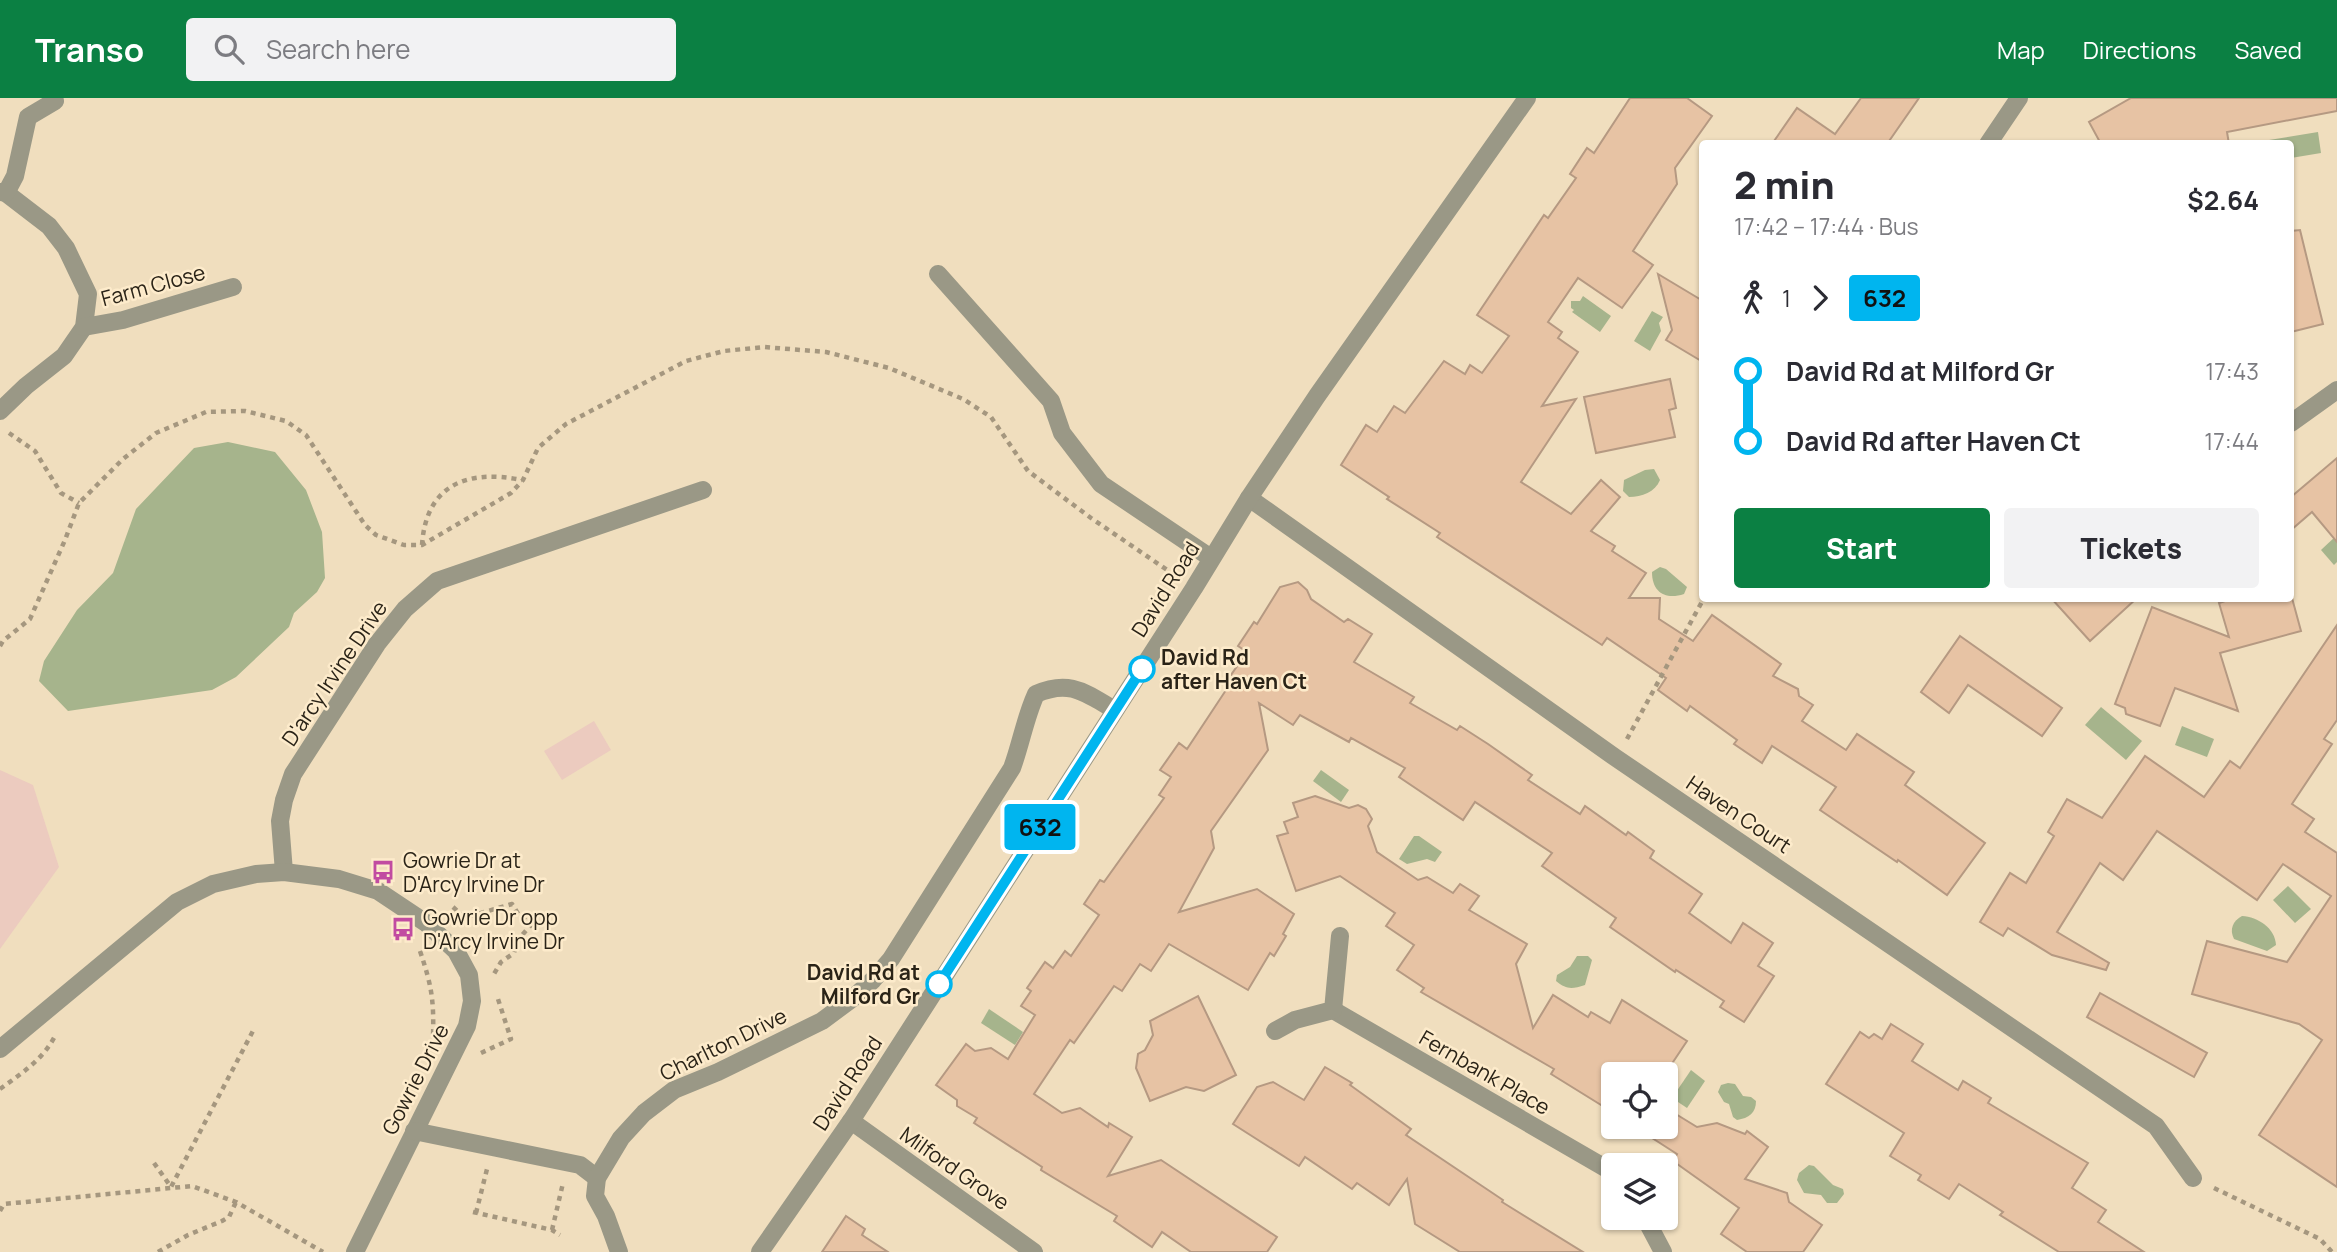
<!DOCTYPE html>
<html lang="en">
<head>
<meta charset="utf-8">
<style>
  :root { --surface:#fff; --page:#f2f2f3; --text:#2b2b33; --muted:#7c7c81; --accent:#0b8043 }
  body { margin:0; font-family:Manrope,sans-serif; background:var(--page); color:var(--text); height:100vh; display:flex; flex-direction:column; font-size:26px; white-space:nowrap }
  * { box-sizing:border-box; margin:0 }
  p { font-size:23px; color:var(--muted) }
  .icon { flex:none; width:38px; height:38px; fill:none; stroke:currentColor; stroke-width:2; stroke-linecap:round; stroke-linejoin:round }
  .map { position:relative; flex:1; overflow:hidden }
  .drawer { position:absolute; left:1699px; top:42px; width:595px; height:462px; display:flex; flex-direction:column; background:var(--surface); border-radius:7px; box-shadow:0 2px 5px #0004 }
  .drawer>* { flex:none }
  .badge { padding:0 14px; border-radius:5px; font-size:24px; line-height:46px }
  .buttons { position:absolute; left:1601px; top:964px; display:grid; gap:14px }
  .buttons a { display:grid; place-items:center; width:77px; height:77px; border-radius:7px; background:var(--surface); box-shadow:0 2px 5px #0004; font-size:35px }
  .map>.badge { position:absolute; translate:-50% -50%; box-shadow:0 0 0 4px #fff }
  .legs { display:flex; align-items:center; gap:10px; height:77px; padding:0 35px; font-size:23px }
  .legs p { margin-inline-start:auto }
  .head { display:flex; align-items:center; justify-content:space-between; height:119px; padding:0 35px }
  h1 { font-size:38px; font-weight:800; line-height:52px }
  .action { display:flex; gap:14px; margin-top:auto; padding:14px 35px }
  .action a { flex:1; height:80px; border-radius:7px; background:var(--accent); color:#fff; font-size:28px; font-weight:800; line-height:80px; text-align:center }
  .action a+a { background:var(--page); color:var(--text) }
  ul { padding:0 35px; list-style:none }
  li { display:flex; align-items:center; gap:24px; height:70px; font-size:26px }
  li i { display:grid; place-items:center; width:10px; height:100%; margin:0 9px; background:currentColor }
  li i::after { content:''; width:18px; height:18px; margin:-9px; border:5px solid; border-radius:50%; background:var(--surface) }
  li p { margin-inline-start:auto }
  li:first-child i { background:linear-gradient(#0000 50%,currentColor 0) }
  li:last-child i { background:linear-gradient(currentColor 50%,#0000 0) }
  header { display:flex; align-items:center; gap:42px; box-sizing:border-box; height:98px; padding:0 35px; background:var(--accent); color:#fff }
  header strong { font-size:33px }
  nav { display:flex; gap:38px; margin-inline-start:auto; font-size:24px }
  .search { width:490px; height:63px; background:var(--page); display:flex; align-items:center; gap:18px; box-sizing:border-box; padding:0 24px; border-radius:7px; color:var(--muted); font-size:26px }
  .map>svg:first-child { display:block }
  .green { fill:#eccbbf }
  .water { fill:#a6b48c }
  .building { fill:#e7c3a4; stroke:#b59982; stroke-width:2 }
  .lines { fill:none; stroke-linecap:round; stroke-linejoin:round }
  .path { stroke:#a5977f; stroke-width:4.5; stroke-dasharray:5 5; stroke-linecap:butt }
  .minor { stroke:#9a9886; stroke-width:18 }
  .line-1-casing { stroke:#fff; stroke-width:16 }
  .line-1 { stroke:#00b5ef; stroke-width:10 }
  .stop-1-dot { fill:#fff; stroke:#00b5ef; stroke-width:3.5 }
  .labels { text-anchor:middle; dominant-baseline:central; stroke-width:5; stroke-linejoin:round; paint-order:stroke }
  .street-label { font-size:21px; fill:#2a2317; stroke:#fdebcb }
  .stop-label { font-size:21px; font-weight:bold; fill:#2a2317; stroke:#fdebcb; text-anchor:start }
  .poi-label { font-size:21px; fill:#2a2317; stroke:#fdebcb; text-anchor:start }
</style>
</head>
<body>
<header>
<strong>Transo</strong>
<div class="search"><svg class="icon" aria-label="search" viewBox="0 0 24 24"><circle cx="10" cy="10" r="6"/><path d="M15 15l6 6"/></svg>Search here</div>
<nav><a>Map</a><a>Directions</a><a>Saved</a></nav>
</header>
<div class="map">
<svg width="2337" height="1154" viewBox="0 0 2337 1154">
  <rect width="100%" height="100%" fill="#f0debe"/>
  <g class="green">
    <polygon points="594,623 611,652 562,682 544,653"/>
    <polygon points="0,672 33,687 59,769 0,851"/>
  </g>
  <g class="water">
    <polygon points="2318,34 2321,55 2291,60 2291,46 2270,45 2269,42"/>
    <polygon points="1583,198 1611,218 1600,234 1572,214 1574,212 1571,210 1571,203 1580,203"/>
    <polygon points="1652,213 1663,219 1659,225 1661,233 1650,253 1634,243"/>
    <polygon points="228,344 275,354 306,392 322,434 325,480 317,494 294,515 289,529 236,579 212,592 68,613 39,583 44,563 77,512 113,475 136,411 194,350"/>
    <path d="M1654 371 1660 382C1655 394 1642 399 1629 399L1623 393 1624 382 1645 372Z"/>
    <polygon points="2337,437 2337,464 2334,467 2321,452"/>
    <path d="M1660 469 1666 471 1687 489 1684 496C1666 502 1652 495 1652 474Z"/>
    <polygon points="2101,609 2142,643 2126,662 2085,627"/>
    <polygon points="2182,628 2214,641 2207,659 2175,647"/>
    <polygon points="1321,672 1349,692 1341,704 1313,683"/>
    <polygon points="1414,738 1419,738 1442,754 1435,764 1427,761 1407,766 1399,761"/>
    <polygon points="2288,788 2311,811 2295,825 2273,802"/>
    <path d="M2242 818C2258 819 2275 830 2276 847L2267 853 2234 841C2229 831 2233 823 2242 818Z"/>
    <path d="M1577 858H1588L1592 862 1585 887C1572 891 1567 892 1556 883L1557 877 1570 869Z"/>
    <polygon points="989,911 1023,934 1015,947 981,925"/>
    <polygon points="1691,972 1705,983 1687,1010 1672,1000"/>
    <path d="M1728 985 1735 986 1743 998 1751 999 1756 1003C1756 1015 1749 1020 1737 1022L1733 1019 1729 1006 1724 1004 1718 994 1721 987Z"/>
    <polygon points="1809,1067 1814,1068 1833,1087 1843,1091 1844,1096 1837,1105 1827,1105 1821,1097 1804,1095 1797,1082 1799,1075"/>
  </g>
  <g class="building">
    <polygon points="1630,0 1687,0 1712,18 1675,70 1677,86 1633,153 1653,167 1622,210 1578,180 1548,224 1562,234 1558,240 1578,254 1542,308 1576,301 1521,384 1571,416 1601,382 1620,399 1591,433 1615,448 1612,453 1646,475 1629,500 1660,500 1659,521 1693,543 1712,517 1781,566 1773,578 1798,591 1799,598 1813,607 1802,623 1846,652 1857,636 1914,674 1905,687 1985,745 1947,797 1898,762 1897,764 1820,712 1836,689 1772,648 1762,665 1734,646 1737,642 1690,608 1687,613 1658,592 1666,580 1607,540 1602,547 1437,439 1440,435 1387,401 1389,399 1341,367 1366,327 1377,334 1394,308 1405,315 1444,263 1465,276 1470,267 1482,275 1509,238 1477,217 1544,117 1548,120 1576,80 1570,76 1587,50 1594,55"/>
    <polygon points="1861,0 1919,0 1887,46 1772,46 1797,10 1835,36"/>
    <polygon points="2131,0 2337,0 2337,13 2227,34 2229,46 2101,46 2089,24"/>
    <polygon points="2300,132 2323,226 2291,234 2291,133"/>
    <polygon points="1658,176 1703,203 1703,264 1666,242 1672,232"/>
    <polygon points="1670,281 1676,310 1669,312 1675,339 1596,355 1584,299"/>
    <polygon points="2337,360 2337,444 2312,414 2291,432 2291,399"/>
    <polygon points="1298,484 1307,492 1311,501 1344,524 1348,521 1372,536 1354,564 1414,599 1410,605 1457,632 1460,628 1488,646 1532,677 1528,682 1580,716 1585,708 1626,737 1628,734 1654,753 1650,760 1702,796 1689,815 1731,845 1743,825 1773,845 1758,868 1774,878 1744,924 1720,909 1724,903 1676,872 1675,874 1610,829 1616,820 1542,768 1552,755 1475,704 1463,722 1399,679 1405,670 1351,640 1349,644 1300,617 1293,627 1259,605 1268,652 1211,733 1214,750 1179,814 1257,791 1294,816 1283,836 1286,838 1274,858 1270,855 1248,892 1169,846 1151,873 1140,866 1122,893 1114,888 1074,945 1070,942 1034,996 1062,1015 1080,1010 1108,1029 1109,1025 1132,1039 1108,1078 1161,1062 1277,1139 1267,1154 1191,1154 1162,1134 1152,1149 1114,1123 1117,1118 1041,1072 1042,1069 974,1025 977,1020 957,1008 957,1002 936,987 966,946 975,953 991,950 1008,961 1035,917 1021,908 1031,893 1027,890 1045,864 1053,870 1065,853 1071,858 1099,817 1084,806 1100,782 1104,784 1164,700 1159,697 1171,679 1160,672 1179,645 1187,651 1234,580 1231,577 1247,554 1238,548 1254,524 1257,526 1280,489"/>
    <polygon points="2051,500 2137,500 2090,543"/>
    <polygon points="2234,500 2292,500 2301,533 2220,555 2238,613 2175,590 2160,628 2126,616 2125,610 2115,606 2152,509 2229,539 2219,505"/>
    <polygon points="2337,527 2337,622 2324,641 2332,646 2292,706 2314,721 2305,734 2337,755 2337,1089 2259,1037 2322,942 2299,926 2192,896 2207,843 2287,864 2331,798 2283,766 2257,802 2157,733 2123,782 2100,765 2057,834 2109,865 2106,872 2052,857 2008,830 2003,838 1980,824 2010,775 2026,785 2054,738 2048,734 2067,701 2102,720 2145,658 2204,699 2230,663 2240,670"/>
    <polygon points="1960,538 2062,610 2042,638 1968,587 1949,615 1921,594"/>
    <polygon points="1315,698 1349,710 1358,707 1366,711 1372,721 1368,728 1377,754 1418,782 1427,779 1453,795 1460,786 1479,798 1469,812 1527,846 1516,866 1533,930 1553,897 1588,919 1591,914 1610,925 1622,902 1687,943 1665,976 1614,976 1614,1015 1551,976 1554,971 1421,894 1424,890 1397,872 1414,847 1386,828 1395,815 1340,778 1296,793 1277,738 1288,735 1284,724 1298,719 1293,705"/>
    <polygon points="2100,895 2207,955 2194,979 2087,919"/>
    <polygon points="1198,898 1236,977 1204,993 1186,989 1150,1003 1136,970 1138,956 1145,952 1153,937 1150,923"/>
    <polygon points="1891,926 1923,946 1912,963 1958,992 1963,983 1991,1000 1988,1005 2088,1065 2072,1090 2106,1112 2098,1124 2144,1154 2059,1154 2000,1117 2003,1114 1959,1086 1949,1101 1918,1082 1921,1077 1890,1058 1904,1035 1826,986 1860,934 1869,940 1874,936 1882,941"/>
    <polygon points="1325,969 1352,985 1350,987 1411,1031 1406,1037 1503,1102 1502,1104 1583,1154 1460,1154 1415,1126 1407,1081 1389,1107 1357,1085 1352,1091 1305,1059 1299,1068 1233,1026 1257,989 1273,984 1304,1002"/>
    <polygon points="1666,1010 1697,1029 1717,1025 1745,1036 1747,1033 1768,1049 1745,1081 1787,1095 1789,1104 1822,1127 1803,1154 1747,1154 1721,1136 1739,1110 1673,1063 1677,1056 1635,1029 1666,1029"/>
    <polygon points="846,1118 865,1131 862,1137 888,1154 822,1154"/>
  </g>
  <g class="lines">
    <g class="path">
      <polyline points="9,335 35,353 61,395 79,405"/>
      <path d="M422 447C426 386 468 371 522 382"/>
      <polyline points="0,548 3,543 30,521 65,442 79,405 123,361 156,335 206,314 245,313 286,323 306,337 365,427 376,437 404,447 422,447 511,395 523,382 538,350 566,326 686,263 724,253 764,249 826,254 889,270 963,301 991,319 1028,373 1091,420 1176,478"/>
      <polyline points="1627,641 1704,500"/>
      <polyline points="453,809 462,817 474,817 512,806 519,817 531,827 517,843 514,855 501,864 494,876"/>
      <path d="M420 853C432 889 434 902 433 940"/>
      <polyline points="481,955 511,941 497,898"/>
      <path d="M0 991C22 975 44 961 56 936"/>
      <polyline points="154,1065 171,1089 254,931"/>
      <polyline points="2214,1090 2320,1141 2332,1154"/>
      <polyline points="0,1113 4,1106 192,1088 236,1104 323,1154"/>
      <polyline points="473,1114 552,1132 560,1137"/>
      <polyline points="476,1115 487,1071"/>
      <polyline points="552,1132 563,1085"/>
      <polyline points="158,1154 188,1137 222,1123 229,1119 236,1104"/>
    </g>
    <g class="minor">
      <polyline points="1988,46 2019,0"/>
      <polyline points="0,94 6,95 49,128 66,150 88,196 84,229 64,258 26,288 0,313"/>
      <polyline points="6,95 15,78 28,19 55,3"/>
      <polyline points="938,176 1051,303 1062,335 1101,386 1211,460"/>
      <polyline points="84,229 123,222 233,189"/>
      <polyline points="2291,325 2337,292"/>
      <polyline points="1249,400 1616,660 2156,1028 2193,1080"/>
      <polyline points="284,774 280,723 284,702 293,676 377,546 405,511 437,483 703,392"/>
      <polyline points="1333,912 1614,1075"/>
      <polyline points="1275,933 1295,922 1333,912 1340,838"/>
      <polyline points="0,951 177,804 213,786 256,776 284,774 339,781 378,793 426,825 456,853 469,877 472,903 467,928 355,1154"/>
      <polyline points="851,1023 1034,1154"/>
      <polyline points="414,1033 580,1067 597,1080"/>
      <polyline points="1645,1120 1663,1154"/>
      <path d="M619 1154 606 1118 595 1098 597 1080 621 1040 644 1015 674 992 718 974 822 923 853 900 873 882 891 861 1012 670C1021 646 1025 620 1036 596 1070 581 1085 595 1115 612"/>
      <polyline points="760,1154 851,1023 1194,490 1249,400 1317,298 1527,0"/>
    </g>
  </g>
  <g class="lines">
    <g class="line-1-casing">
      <polyline id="line-1" points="939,886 1142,571"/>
    </g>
    <use href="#line-1" class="line-1"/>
  </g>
  <defs>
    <g id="bus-bare" transform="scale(1.89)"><path d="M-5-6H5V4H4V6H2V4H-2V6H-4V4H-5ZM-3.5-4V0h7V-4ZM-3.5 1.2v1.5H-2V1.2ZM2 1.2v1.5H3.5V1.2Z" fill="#c14ba1" stroke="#fdebcb" stroke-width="2.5" paint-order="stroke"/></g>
  </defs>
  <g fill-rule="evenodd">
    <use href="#bus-bare" x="383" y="774"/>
    <use href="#bus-bare" x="403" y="831"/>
  </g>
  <g class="stop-1-dot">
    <circle cx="1142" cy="571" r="12"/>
    <circle cx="939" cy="886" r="12"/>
  </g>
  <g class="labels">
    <g class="street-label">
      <text transform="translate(153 187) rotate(-15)">Farm Close</text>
      <text transform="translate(1165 491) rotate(-58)">David Road</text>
      <text transform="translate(334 575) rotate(-56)">D'arcy Irvine Drive</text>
      <text transform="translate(1739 716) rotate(34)">Haven Court</text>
      <text transform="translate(723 946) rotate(-26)">Charlton Drive</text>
      <text transform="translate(1485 974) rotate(30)">Fernbank Place</text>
      <text transform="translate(415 981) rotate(-63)">Gowrie Drive</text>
      <text transform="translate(847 985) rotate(-57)">David Road</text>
      <text transform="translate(955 1070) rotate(35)">Milford Grove</text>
    </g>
    <g class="stop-label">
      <text x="1161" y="559">David Rd<tspan x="1161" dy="24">after Haven Ct</tspan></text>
      <text x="920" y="874" text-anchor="end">David Rd at<tspan x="920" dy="24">Milford Gr</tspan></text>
    </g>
    <g class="poi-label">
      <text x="403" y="762">Gowrie Dr at<tspan x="403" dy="24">D'Arcy Irvine Dr</tspan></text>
      <text x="423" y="819">Gowrie Dr opp<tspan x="423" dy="24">D'Arcy Irvine Dr</tspan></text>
    </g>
  </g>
</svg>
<div class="buttons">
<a><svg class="icon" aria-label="locate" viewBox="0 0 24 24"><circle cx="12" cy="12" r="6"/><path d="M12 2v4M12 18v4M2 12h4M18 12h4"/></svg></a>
<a><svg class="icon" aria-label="layers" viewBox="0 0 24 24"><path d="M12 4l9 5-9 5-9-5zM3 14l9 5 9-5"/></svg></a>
</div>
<b class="badge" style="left:1040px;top:729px;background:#00b5ef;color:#111">632</b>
<section class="drawer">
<div class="head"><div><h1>2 min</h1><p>17:42 – 17:44 · Bus</p></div><b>$2.64</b></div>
<div class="legs"><svg class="icon" aria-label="walk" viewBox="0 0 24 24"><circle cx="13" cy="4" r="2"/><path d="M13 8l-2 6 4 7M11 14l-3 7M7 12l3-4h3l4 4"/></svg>1<svg class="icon" aria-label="forward" viewBox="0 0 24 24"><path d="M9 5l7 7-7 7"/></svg><b class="badge" style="background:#00b5ef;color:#111">632</b></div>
<ul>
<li><i style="color:#00b5ef"></i><b>David Rd at Milford Gr</b><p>17:43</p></li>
<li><i style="color:#00b5ef"></i><b>David Rd after Haven Ct</b><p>17:44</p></li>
</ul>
<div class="action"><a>Start</a><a>Tickets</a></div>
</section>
</div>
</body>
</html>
